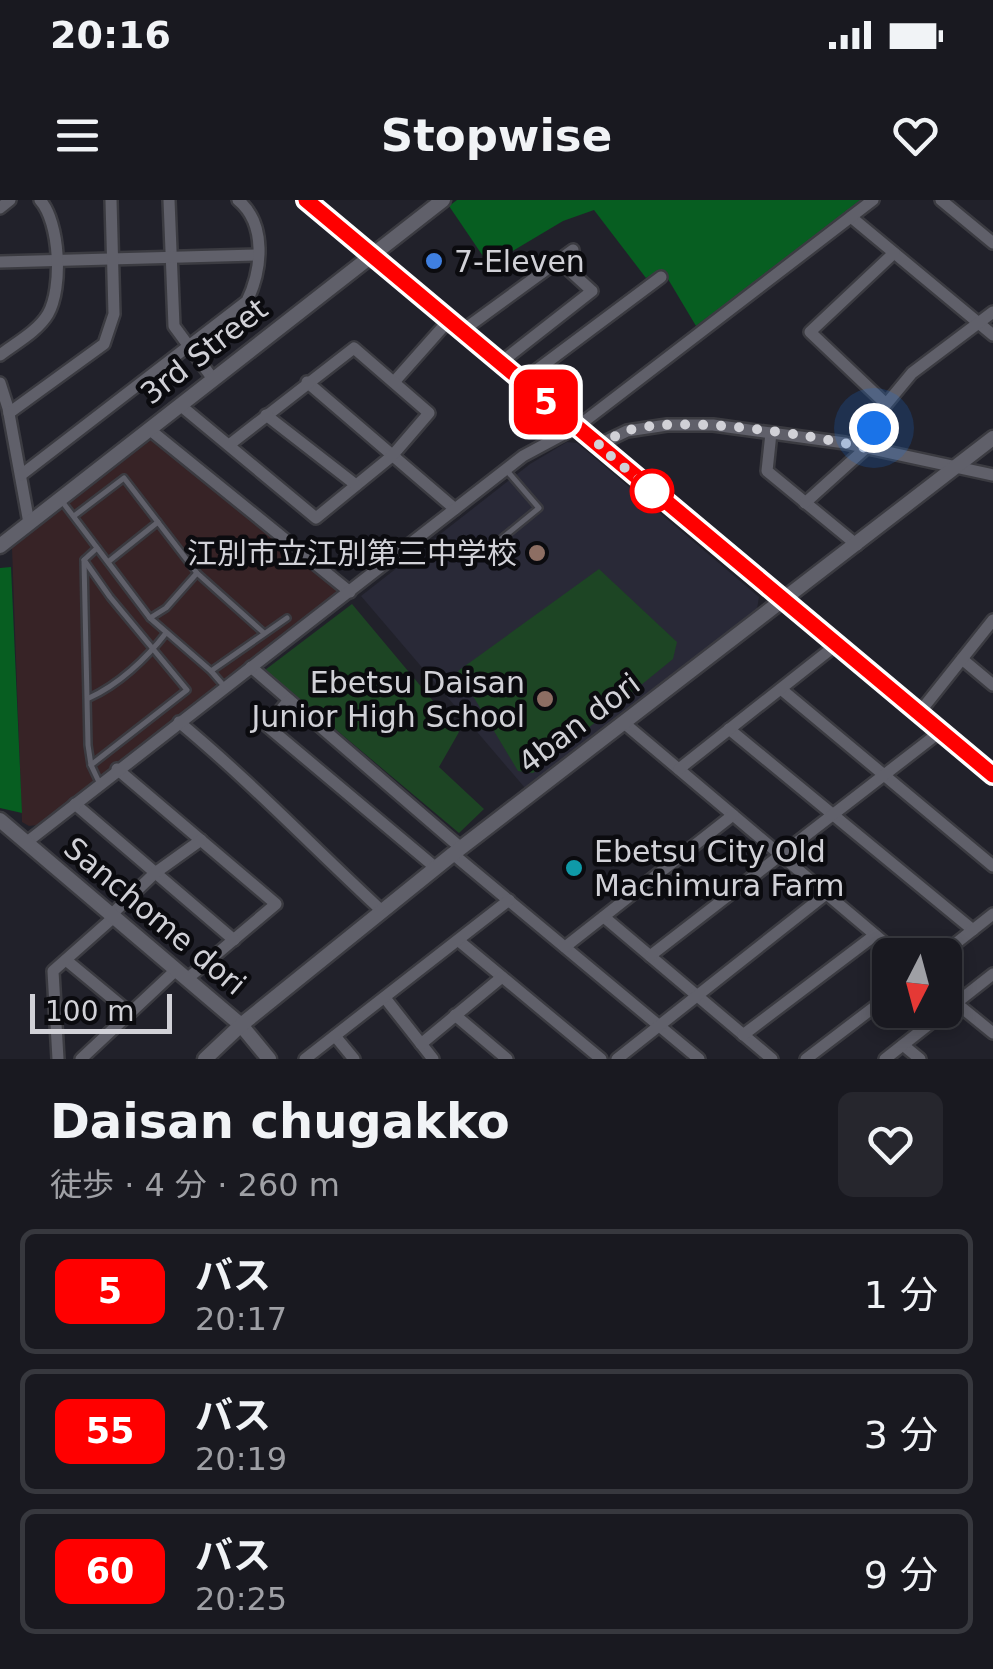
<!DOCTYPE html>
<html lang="ja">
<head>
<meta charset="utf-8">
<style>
  :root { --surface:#191920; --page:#26262d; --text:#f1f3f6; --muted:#9fa0a5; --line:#37383e }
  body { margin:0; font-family:"DejaVu Sans","Noto Sans JP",sans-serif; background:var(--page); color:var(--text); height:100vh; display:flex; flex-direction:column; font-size:38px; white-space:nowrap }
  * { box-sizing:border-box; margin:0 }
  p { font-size:32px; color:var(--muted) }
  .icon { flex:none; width:55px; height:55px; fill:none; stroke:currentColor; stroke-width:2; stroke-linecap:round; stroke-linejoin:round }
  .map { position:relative; height:859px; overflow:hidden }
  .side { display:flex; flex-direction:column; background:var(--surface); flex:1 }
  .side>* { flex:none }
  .badge { padding:0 20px; border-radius:15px; font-size:35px; line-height:65px }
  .needle { width:65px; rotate:186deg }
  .fabs { position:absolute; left:872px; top:738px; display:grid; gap:20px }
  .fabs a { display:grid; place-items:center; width:90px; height:90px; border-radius:15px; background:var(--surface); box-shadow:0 5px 15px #0003,0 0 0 2px var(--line); font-size:50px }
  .scale { position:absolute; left:30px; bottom:25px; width:142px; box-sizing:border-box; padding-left:10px; border:5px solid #d1d1d7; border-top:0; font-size:28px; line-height:35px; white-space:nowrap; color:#d1d1d7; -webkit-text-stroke:8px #0b0b0f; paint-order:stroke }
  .you { position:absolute; width:50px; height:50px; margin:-25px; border:8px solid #fff; border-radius:50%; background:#1a73e8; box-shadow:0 0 0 15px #1a73e833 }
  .map>.badge { position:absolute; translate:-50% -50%; box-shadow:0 0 0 5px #fff }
  .round { display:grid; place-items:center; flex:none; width:105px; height:105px; border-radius:15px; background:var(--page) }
  .head { display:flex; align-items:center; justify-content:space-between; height:170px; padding:0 50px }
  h1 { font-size:48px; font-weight:600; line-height:75px }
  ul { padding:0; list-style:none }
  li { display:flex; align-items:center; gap:30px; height:125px; margin:0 20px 15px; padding:0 30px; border:5px solid var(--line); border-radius:15px }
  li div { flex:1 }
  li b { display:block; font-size:38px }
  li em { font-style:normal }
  li .badge { min-width:110px; font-weight:700; text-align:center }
  .status { display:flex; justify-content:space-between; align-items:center; height:70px; padding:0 50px; background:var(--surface); direction:ltr }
  .status svg { height:28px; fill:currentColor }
  header { display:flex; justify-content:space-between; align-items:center; height:130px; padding:0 50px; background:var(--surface); font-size:45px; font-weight:600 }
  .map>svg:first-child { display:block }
  .commercial { fill:#372326 }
  .built { fill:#292937 }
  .green { fill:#1d4524 }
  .forest { fill:#075e21 }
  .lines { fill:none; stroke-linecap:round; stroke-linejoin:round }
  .service-casing { stroke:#3b3b41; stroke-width:10 }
  .minor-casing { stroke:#3b3b41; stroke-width:16 }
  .tertiary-casing { stroke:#3b3b41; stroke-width:19 }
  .service { stroke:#60606a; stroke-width:5 }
  .minor { stroke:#60606a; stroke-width:11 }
  .tertiary { stroke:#60606a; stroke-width:14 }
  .line-casing { stroke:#fff; stroke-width:22 }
  .line { stroke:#f00; stroke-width:15 }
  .walk { stroke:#d1d1d7; stroke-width:10; stroke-dasharray:0 18 }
  .shop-dot { fill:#3f7fe0; stroke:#0b0b0f; stroke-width:4 }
  .stop-dot { fill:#fff; stroke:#f00; stroke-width:5 }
  .education-dot { fill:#8d6e63; stroke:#0b0b0f; stroke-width:4 }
  .culture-dot { fill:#0f9aa8; stroke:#0b0b0f; stroke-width:4 }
  .labels { text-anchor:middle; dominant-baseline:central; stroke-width:9; stroke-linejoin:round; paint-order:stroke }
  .poi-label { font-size:30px; fill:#d1d1d7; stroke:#0b0b0f; text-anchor:start }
  .street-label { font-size:30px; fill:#d1d1d7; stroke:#0b0b0f }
</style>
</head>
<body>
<div class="status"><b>20:16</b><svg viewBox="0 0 49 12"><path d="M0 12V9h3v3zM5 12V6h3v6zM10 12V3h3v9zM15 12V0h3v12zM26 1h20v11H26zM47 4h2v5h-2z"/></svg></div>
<header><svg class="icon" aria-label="menu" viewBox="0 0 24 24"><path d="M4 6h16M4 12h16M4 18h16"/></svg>Stopwise<svg class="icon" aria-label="heart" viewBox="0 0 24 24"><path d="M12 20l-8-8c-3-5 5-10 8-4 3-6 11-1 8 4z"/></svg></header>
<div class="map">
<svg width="993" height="859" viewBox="0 0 993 859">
  <rect width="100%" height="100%" fill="#21212a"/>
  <polygon class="commercial" points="152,239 336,389 336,394 38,625 29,626 22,622 12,348"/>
  <polygon class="built" points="567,242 577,243 759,397 757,409 525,588 361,396 530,264"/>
  <g class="green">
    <polygon points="599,369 677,442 673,459 533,573 518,571 458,471"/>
    <polygon points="352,404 459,532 439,567 484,609 459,633 265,470"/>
  </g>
  <g class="forest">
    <polygon points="457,0 864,0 696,126 662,69 646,78 594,10 563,21 489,65 449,6"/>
    <polygon points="11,367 22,613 0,608 0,368"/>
  </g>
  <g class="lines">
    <g class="service-casing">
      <g id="service">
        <polyline points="61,300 150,418 211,471 224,486"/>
        <polyline points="74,316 124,278 197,373 264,433"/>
        <polyline points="495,344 539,308 508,272"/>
        <polyline points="97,348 84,360 88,545 91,565 99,582"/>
        <polyline points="84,360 110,397 187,490 91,565"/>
        <polyline points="108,362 158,322"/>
        <polyline points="150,418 166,408 197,373"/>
        <polyline points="211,471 287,418"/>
        <path d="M89 498C118 485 146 459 166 433"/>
      </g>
    </g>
    <g class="minor-casing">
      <g id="minor">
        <polyline points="169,0 174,126 213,179"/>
        <polyline points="941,0 993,43"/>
        <polyline points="0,8 10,0"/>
        <polyline points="851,17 993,135"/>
        <polyline points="0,62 257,55"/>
        <polyline points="462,131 573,50"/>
        <path d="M0 155C16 143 38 131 48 114 63 88 60 22 40 0"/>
        <polyline points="500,163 592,91 558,60"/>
        <polyline points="522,181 661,77"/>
        <polyline points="307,182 455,309"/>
        <polyline points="394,182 449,120"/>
        <polyline points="0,183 8,208 29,323"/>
        <polyline points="886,204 810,132 894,53"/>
        <polyline points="180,205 316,318 392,256 429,213 354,148 229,245"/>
        <polyline points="9,213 104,144 114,114 111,0"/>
        <polyline points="266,215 356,285"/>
        <polyline points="149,229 350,392"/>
        <polyline points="771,233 767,271 857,345"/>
        <polyline points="598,245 627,231 667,225 713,225 845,243 993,275"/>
        <path d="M21 275 247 101C262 70 267 24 238 0"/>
        <polyline points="805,303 866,248 883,208 912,173 993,112"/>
        <polyline points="962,459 993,485"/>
        <polyline points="251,467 461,648"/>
        <polyline points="781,489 993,666"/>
        <polyline points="289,500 267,526 436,668"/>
        <polyline points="919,513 993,420"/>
        <path d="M179 522C250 581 314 648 382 711"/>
        <polyline points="624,523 899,755"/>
        <polyline points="729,529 973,730"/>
        <polyline points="117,569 276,704 187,779"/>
        <polyline points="679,569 836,445"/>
        <polyline points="75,604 234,740"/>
        <polyline points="27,642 523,256 577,227 873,0"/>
        <polyline points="453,654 699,859"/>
        <polyline points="111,715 155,673 201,640"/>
        <polyline points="604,717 772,859"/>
        <polyline points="459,741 601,859"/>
        <polyline points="565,747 733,615"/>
        <polyline points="941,755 993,714"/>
        <polyline points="650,756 941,531"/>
        <polyline points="66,760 130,813"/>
        <polyline points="945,794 993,833"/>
        <polyline points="385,798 433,859"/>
        <polyline points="455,815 507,859"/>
        <polyline points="743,835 875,735"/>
        <polyline points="335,836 354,859"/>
        <polyline points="421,844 502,777"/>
        <polyline points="903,845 920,859"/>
        <polyline points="58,859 53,771 114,717"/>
        <polyline points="81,859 176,770"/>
        <polyline points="305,859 509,700"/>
        <polyline points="617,859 826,694"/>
        <polyline points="806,859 890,795"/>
        <polyline points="885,859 993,774"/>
      </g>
    </g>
    <g class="tertiary-casing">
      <g id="tertiary">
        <polyline points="306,0 993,575"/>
        <polyline points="0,346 443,0"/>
        <polyline points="0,620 241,825 269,859"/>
        <polyline points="205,859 241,825 453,654 993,238"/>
      </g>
    </g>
    <use href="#service" class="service"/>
    <use href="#minor" class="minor"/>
    <use href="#tertiary" class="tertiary"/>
  </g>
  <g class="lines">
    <g class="line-casing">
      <polyline id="line" points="306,0 993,575"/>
    </g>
    <use href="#line" class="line"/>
    <path class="walk" d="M652 291 598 245C607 241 617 235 626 231 680 214 809 234 866 248L874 228"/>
  </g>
  <circle class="shop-dot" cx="434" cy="61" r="10"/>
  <circle class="stop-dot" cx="652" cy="291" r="20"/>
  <g class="education-dot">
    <circle cx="537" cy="353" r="10"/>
    <circle cx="545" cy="499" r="10"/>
  </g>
  <circle class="culture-dot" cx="574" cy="668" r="10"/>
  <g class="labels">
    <g class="poi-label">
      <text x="454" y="61">7-Eleven</text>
      <text x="517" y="353" text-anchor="end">江別市立江別第三中学校</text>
      <text x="525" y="482" text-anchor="end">Ebetsu Daisan<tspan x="525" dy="34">Junior High School</tspan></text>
      <text x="594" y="651">Ebetsu City Old<tspan x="594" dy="34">Machimura Farm</tspan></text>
    </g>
    <g class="street-label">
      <text transform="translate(204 151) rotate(-38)">3rd Street</text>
      <text transform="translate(579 523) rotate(-37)">4ban dori</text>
      <text transform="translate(155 716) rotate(40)">Sanchome dori</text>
    </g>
  </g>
</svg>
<div class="fabs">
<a><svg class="needle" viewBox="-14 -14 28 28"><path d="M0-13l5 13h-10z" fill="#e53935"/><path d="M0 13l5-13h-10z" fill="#9fa0a5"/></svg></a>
</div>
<div class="scale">100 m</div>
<div class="you" style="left:874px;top:228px"></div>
<b class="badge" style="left:546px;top:202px;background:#f00;color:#fff">5</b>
</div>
<section class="side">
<div class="head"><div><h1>Daisan chugakko</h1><p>徒歩 · 4 分 · 260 m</p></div><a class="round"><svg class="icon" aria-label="heart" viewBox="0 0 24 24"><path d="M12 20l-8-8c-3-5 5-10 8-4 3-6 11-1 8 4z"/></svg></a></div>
<ul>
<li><span class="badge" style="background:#f00;color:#fff">5</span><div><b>バス</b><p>20:17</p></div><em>1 分</em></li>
<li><span class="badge" style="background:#f00;color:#fff">55</span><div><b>バス</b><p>20:19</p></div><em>3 分</em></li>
<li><span class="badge" style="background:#f00;color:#fff">60</span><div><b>バス</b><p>20:25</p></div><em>9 分</em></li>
</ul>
</section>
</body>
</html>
